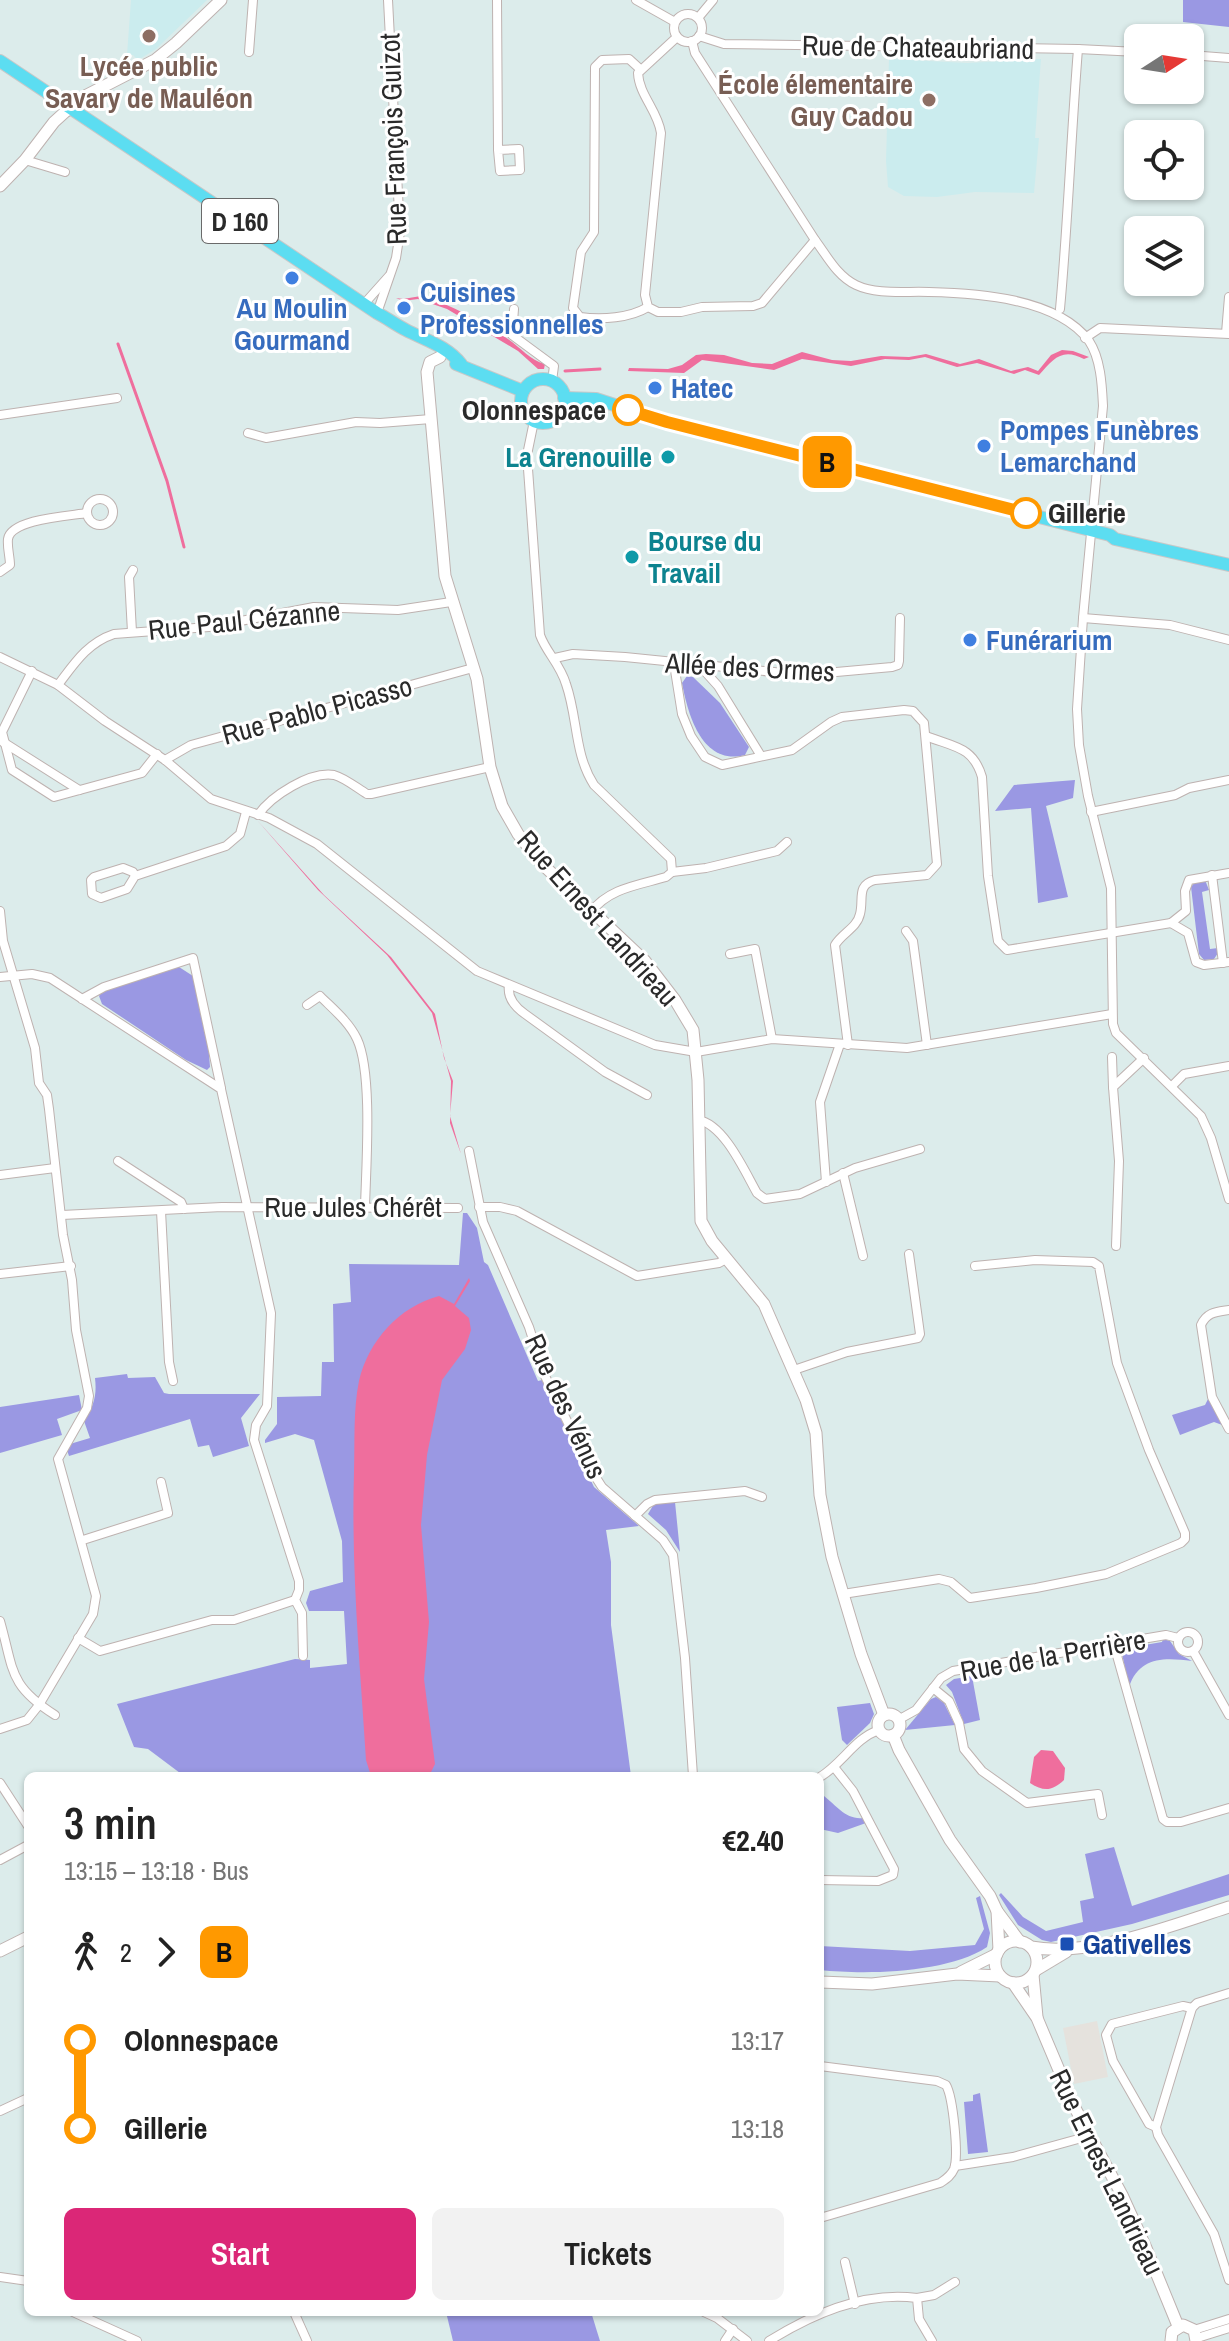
<!DOCTYPE html>
<html lang="en">
<head>
<meta charset="utf-8">
<style>
  :root { --surface:#fff; --page:#f2f2f2; --text:#222; --muted:#767676; --accent:#db2777 }
  body { margin:0; font-family:"Archivo Narrow",sans-serif; background:var(--page); color:var(--text); height:100vh; display:flex; flex-direction:column; font-size:30px; white-space:nowrap }
  * { box-sizing:border-box; margin:0 }
  p { font-size:26px; color:var(--muted) }
  .icon { flex:none; width:44px; height:44px; fill:none; stroke:currentColor; stroke-width:2; stroke-linecap:round; stroke-linejoin:round }
  .map { position:relative; flex:1; overflow:hidden }
  .sheet { position:absolute; left:24px; top:1772px; width:800px; height:544px; display:flex; flex-direction:column; background:var(--surface); border-radius:12px; box-shadow:0 2px 6px #0004 }
  .sheet>* { flex:none }
  .badge { padding:0 16px; border-radius:12px; font-size:28px; line-height:52px }
  .needle { width:52px; rotate:78deg }
  .buttons { position:absolute; left:1124px; top:24px; display:grid; gap:16px }
  .buttons a { display:grid; place-items:center; width:80px; height:80px; border-radius:12px; background:var(--surface); box-shadow:0 2px 6px #0004; font-size:40px }
  .map>.badge { position:absolute; translate:-50% -50%; box-shadow:0 0 0 4px #fff }
  .legs { display:flex; align-items:center; gap:12px; height:88px; padding:0 40px; font-size:26px }
  .legs p { margin-inline-start:auto }
  .headline { display:flex; align-items:center; justify-content:space-between; height:136px; padding:0 40px }
  h1 { font-size:44px; font-weight:600; line-height:60px }
  .action { display:flex; gap:16px; margin-top:auto; padding:16px 40px }
  .action a { flex:1; height:92px; border-radius:12px; background:var(--accent); color:#fff; font-size:32px; font-weight:600; line-height:92px; text-align:center }
  .action a+a { background:var(--page); color:var(--text) }
  ul { padding:0 40px; list-style:none }
  li { display:flex; align-items:center; gap:28px; height:88px; font-size:30px }
  li i { display:grid; place-items:center; width:12px; height:100%; margin:0 10px; background:currentColor }
  li i::after { content:''; width:20px; height:20px; margin:-10px; border:6px solid; border-radius:50%; background:var(--surface) }
  li p { margin-inline-start:auto }
  li:first-child i { background:linear-gradient(#0000 50%,currentColor 0) }
  li:last-child i { background:linear-gradient(currentColor 50%,#0000 0) }
  .map>svg:first-child { display:block }
  .industrial { fill:#e5e2dd }
  .education { fill:#cbecee }
  .green { fill:#9a98e3 }
  .water { fill:#ef6e9d }
  .lines { fill:none; stroke-linecap:round; stroke-linejoin:round }
  .stream { stroke:#ef6e9d; stroke-width:3 }
  .street-casing { stroke:#beb2b0; stroke-width:10 }
  .secondary-casing { stroke:#beb2b0; stroke-width:13 }
  .primary-casing { stroke:#c8c8c8; stroke-width:14 }
  .street { stroke:#fff; stroke-width:8 }
  .secondary { stroke:#fff; stroke-width:11 }
  .primary { stroke:#5cddf1; stroke-width:12 }
  .line-1-casing { stroke:#fff; stroke-width:18 }
  .line-1 { stroke:#f90; stroke-width:12 }
  .education-dot { fill:#8d6e63; stroke:#fff; stroke-width:3 }
  .shop-dot { fill:#3f7fe0; stroke:#fff; stroke-width:3 }
  .stop-1-dot { fill:#fff; stroke:#f90; stroke-width:4 }
  .culture-dot { fill:#0f9aa8; stroke:#fff; stroke-width:3 }
  .transit-dot { fill:#1a4fb4; stroke:#fff; stroke-width:3 }
  .labels { text-anchor:middle; dominant-baseline:central; stroke-width:6; stroke-linejoin:round; paint-order:stroke }
  .shield { fill:#fff; stroke:#6a6a6a; stroke-width:2 }
  .shield-label { font-size:26px; font-weight:bold; fill:#2a2a2a }
  .street-label { font-size:28px; fill:#2a2a2a; stroke:#fff }
  .education-label { font-size:28px; font-weight:bold; fill:#785e54; stroke:#fff }
  .shop-label { font-size:28px; font-weight:bold; fill:#366cbe; stroke:#fff; text-anchor:start }
  .stop-label { font-size:28px; font-weight:bold; fill:#2a2a2a; stroke:#fff; text-anchor:end }
  .culture-label { font-size:28px; font-weight:bold; fill:#0d838f; stroke:#fff; text-anchor:end }
  .transit-label { font-size:28px; font-weight:bold; fill:#164399; stroke:#fff; text-anchor:start }
</style>
</head>
<body>
<div class="map">
<svg width="1229" height="2341" viewBox="0 0 1229 2341">
  <rect width="100%" height="100%" fill="#dceceb"/>
  <polygon class="industrial" points="1097,2021 1108,2077 1074,2084 1063,2028"/>
  <g class="education">
    <polygon points="131,0 207,0 156,49 138,60 133,55 127,55"/>
    <polygon points="889,59 968,63 1041,59 1035,138 1039,138 1034,193 975,192 937,197 904,196 888,187 886,161"/>
  </g>
  <g class="green">
    <polygon points="1183,0 1229,0 1229,27 1183,22"/>
    <path d="M687 676 693 677 720 703 749 747 745 755C702 766 688 715 682 683Z"/>
    <polygon points="1075,780 1073,798 1046,806 1068,897 1038,903 1031,808 995,811 1014,785"/>
    <polygon points="1205,880 1209,890 1202,892 1210,949 1218,948 1218,953 1214,959 1204,960 1199,954 1191,887 1195,882"/>
    <polygon points="179,967 193,976 208,1041 210,1067 207,1070 186,1060 102,1004 99,996 104,989"/>
    <polygon points="463,1213 467,1213 477,1228 484,1262 488,1265 538,1381 542,1380 594,1487 639,1526 606,1530 611,1562 611,1625 631,1776 184,1776 148,1749 134,1747 117,1704 295,1659 310,1660 310,1668 347,1664 344,1611 309,1611 306,1603 310,1591 343,1582 342,1541 314,1440 295,1434 265,1443 265,1440 277,1424 277,1397 321,1396 322,1362 334,1362 333,1304 351,1302 349,1264 459,1265"/>
    <path d="M127 1374 128 1378 155 1377 164 1393 169 1394H260L241 1418 249 1446 213 1457 209 1445 198 1447 190 1419 69 1456 67 1450 70 1444 90 1438 84 1421C94 1406 97 1395 95 1378Z"/>
    <polygon points="79,1395 82,1410 57,1419 62,1435 0,1453 0,1407"/>
    <polygon points="1208,1399 1225,1426 1214,1422 1180,1435 1172,1415 1205,1405"/>
    <polygon points="675,1502 680,1552 666,1530 648,1514 654,1504"/>
    <path d="M1163 1639 1170 1641 1179 1654 1192 1661C1163 1657 1139 1657 1129 1687L1121 1649 1162 1642Z"/>
    <polygon points="972,1676 980,1720 964,1724 952,1692 946,1685 954,1679"/>
    <polygon points="936,1697 944,1703 955,1725 905,1730 931,1699"/>
    <polygon points="870,1703 874,1714 870,1723 847,1745 842,1740 837,1707"/>
    <path d="M824 1796C836 1805 846 1820 863 1818L866 1823 838 1833 820 1829V1798Z"/>
    <polygon points="1114,1847 1132,1906 1229,1874 1229,1895 1132,1924 1051,1942 1042,1940 1018,1925 999,1895 1001,1893 1023,1917 1046,1931 1083,1922 1080,1901 1094,1898 1085,1854"/>
    <path d="M980 1896 990 1933 987 1947C948 1973 866 1975 820 1970V1946L910 1951 975 1945 984 1929 976 1898Z"/>
    <polygon points="980,2093 988,2152 968,2154 964,2102 973,2101 973,2095"/>
    <polygon points="446,2312 591,2312 600,2341 453,2341"/>
  </g>
  <g class="water">
    <path d="M421 296C452 304 481 322 508 339 521 348 530 360 545 364L544 369H538L518 351 447 309 418 299 403 301 396 298 403 299Z"/>
    <path d="M1062 350 1073 351 1089 357 1084 359C1062 347 1053 359 1039 375L1025 370 1014 374 977 363 957 367 925 357 909 360 885 359 851 366 802 359 774 370 702 360 684 373 628 371 629 368 668 369 682 365 696 355 706 354 724 355 752 363 772 364 802 352 832 360 851 361 881 356 909 357 926 354 960 364 979 359 1011 371 1028 367 1038 371 1051 355Z"/>
    <polygon points="257,820 324,895 391,957 435,1014 444,1058 453,1081 450,1116 461,1154 450,1123 451,1081 432,1013 387,955 318,890"/>
    <path d="M469 1278 470 1281 455 1306 469 1318 471 1330 465 1349 442 1380 427 1455 421 1525 429 1622 424 1679 435 1764 429 1776H371L366 1760C360 1664 351 1569 354 1472 355 1443 353 1410 359 1381 368 1341 400 1306 439 1296L454 1304Z"/>
    <path d="M1041 1750 1053 1751 1065 1768 1064 1780C1052 1791 1044 1792 1030 1783L1034 1757Z"/>
  </g>
  <g class="lines">
    <g class="stream">
      <polyline points="118,344 167,481 184,547"/>
      <polyline points="565,371 600,369"/>
    </g>
    <g class="street-casing">
      <g id="street">
        <polyline points="497,0 498,150 500,171 520,170 519,149 498,150"/>
        <polyline points="636,0 675,22"/>
        <circle cx="688" cy="28" r="14"/>
        <polyline points="698,18 713,0"/>
        <polyline points="699,36 724,44 1078,49 1138,52"/>
        <path d="M677 37 638 73C639 95 658 111 661 133L645 295 648 307 658 312H681L702 307 753 306 762 303 815 240"/>
        <path d="M692 41 695 53 815 240C827 256 837 276 856 285 877 295 905 291 929 292 977 293 1057 298 1089 341 1101 359 1102 386 1103 406L1083 618 1077 709 1079 745 1088 796 1111 888 1113 1024 1116 1033 1201 1116 1211 1138 1229 1199"/>
        <polyline points="249,52 253,0"/>
        <polyline points="1190,55 1229,58"/>
        <path d="M640 69 629 59 602 60 595 67 594 232 581 252 573 308 580 317C602 320 630 318 648 307"/>
        <polyline points="25,160 65,172"/>
        <polyline points="364,304 389,276"/>
        <polyline points="514,309 512,335 554,366 552,381"/>
        <path d="M1060 309C1068 222 1071 136 1078 49"/>
        <polyline points="377,313 396,258 400,232 388,0"/>
        <polyline points="1226,333 1229,297"/>
        <polyline points="1085,338 1100,328 1229,334"/>
        <polyline points="0,415 117,398"/>
        <path d="M534 421 527 455 540 635C546 652 560 664 566 684 578 718 574 754 594 785L671 859 672 872"/>
        <polyline points="248,433 266,438 356,422 380,423 431,419"/>
        <circle cx="100" cy="512" r="13"/>
        <path d="M0 572 10 565C10 557 7 547 8 539 11 519 69 516 87 513"/>
        <polyline points="1083,618 1170,625 1229,640"/>
        <polyline points="132,632 129,577 133,570"/>
        <polyline points="0,657 58,685 105,721 165,760 211,799 269,818 317,844 477,971 655,1045 696,1052 772,1039 907,1048 1112,1014"/>
        <polyline points="555,658 573,654 625,657 803,675 892,667 898,665 899,661 900,618"/>
        <path d="M674 664 682 714 691 736 705 757 722 765 792 750 831 722 842 717 904 710 913 711 924 723 937 864 927 875 875 880C856 885 864 899 860 914 857 928 842 933 835 945L848 1045"/>
        <polyline points="700,666 718,686 761,756"/>
        <polyline points="32,671 2,732 12,770 54,797 142,773 157,754"/>
        <path d="M58 685C74 664 87 643 114 634L209 627 314 607 398 610 451 602"/>
        <path d="M926 736C953 747 973 746 982 777L988 876 997 935 998 941 1007 950 1171 923 1186 911 1185 891 1189 880 1229 873"/>
        <polyline points="3,742 79,790"/>
        <polyline points="165,760 191,745 473,668"/>
        <polyline points="1091,812 1175,795 1189,788 1229,780"/>
        <path d="M258 815C271 796 310 771 334 775 345 778 357 788 367 794H371L490 767"/>
        <polyline points="1212,875 1223,963"/>
        <polyline points="135,876 133,872 123,868 94,877 91,880 92,894 101,898 127,889 135,876 226,846 240,834 246,812"/>
        <polyline points="0,911 3,941 35,1048 39,1083 47,1095 49,1109 63,1235 72,1280 76,1330 89,1396 87,1408 58,1459 96,1596 93,1614 39,1705 27,1720 0,1729"/>
        <path d="M591 912C609 888 639 885 666 877L672 872 706 868 777 851 787 842"/>
        <polyline points="1171,923 1188,933 1196,962 1204,965 1229,962"/>
        <polyline points="906,931 913,941 927,1045"/>
        <polyline points="730,954 755,949 772,1039"/>
        <polyline points="0,977 32,974 50,978 221,1089 271,1313 267,1406 256,1425 254,1440 299,1581 299,1590 295,1600 302,1613 303,1656"/>
        <path d="M509 985C507 998 515 1007 525 1014L605 1072 647 1095"/>
        <polyline points="82,999 104,987 193,958 221,1088"/>
        <path d="M307 1005 320 996C333 1009 349 1022 357 1039 373 1073 366 1167 365 1207"/>
        <polyline points="1112,1057 1113,1087"/>
        <polyline points="1172,1086 1184,1074 1229,1066"/>
        <path d="M698 1120C724 1124 745 1172 757 1193L765 1199 800 1194 855 1168 920 1149"/>
        <polyline points="469,1151 483,1222 529,1327 544,1374 591,1470 602,1487 663,1540 673,1555 685,1658 693,1776"/>
        <polyline points="118,1161 181,1202 184,1209"/>
        <polyline points="843,1173 863,1256"/>
        <polyline points="0,1175 55,1168"/>
        <polyline points="826,1182 820,1102 840,1044"/>
        <polyline points="479,1207 500,1207 517,1211 637,1276 719,1263 726,1259"/>
        <polyline points="161,1211 169,1362 173,1381"/>
        <polyline points="62,1215 222,1207 458,1208"/>
        <polyline points="1116,1246 1119,1161 1113,1087 1144,1058"/>
        <polyline points="0,1274 71,1266"/>
        <path d="M1229 1310C1216 1312 1207 1312 1201 1325L1212 1397 1229 1429"/>
        <polyline points="794,1370 847,1352 918,1338 920,1334 909,1254"/>
        <polyline points="635,1516 647,1504 655,1500 745,1491 762,1497"/>
        <polyline points="83,1540 168,1513 161,1482"/>
        <polyline points="843,1594 939,1579 951,1582 970,1598 1036,1588 1106,1574 1181,1543 1185,1539 1185,1533 1149,1450 1117,1363 1099,1266 1093,1262 1035,1260 975,1266"/>
        <path d="M0 1621C14 1670 8 1685 55 1715"/>
        <circle cx="1188" cy="1642" r="10"/>
        <polyline points="78,1638 100,1651 212,1620 234,1620 295,1600"/>
        <polyline points="1114,1645 1163,1819 1167,1822 1181,1822 1229,1808"/>
        <polyline points="1193,1651 1229,1715"/>
        <polyline points="933,1688 949,1701 959,1723 964,1749 982,1771 1027,1803 1098,1794 1102,1815"/>
        <polyline points="898,1720 916,1710 941,1678 953,1671 1166,1635 1178,1638"/>
        <path d="M820 1777C842 1764 855 1738 879 1730"/>
        <polyline points="0,1783 28,1826"/>
        <polyline points="0,1860 28,1845"/>
        <polyline points="820,1880 878,1881 893,1875 894,1869 853,1791 834,1767"/>
        <polyline points="1229,1993 1197,2003 1192,2008 1156,2127 1158,2135 1214,2234 1229,2280"/>
        <path d="M820 2066 937 2081 946 2085C953 2097 959 2156 954 2169 951 2176 946 2179 940 2183L820 2218"/>
        <polyline points="0,2111 28,2098"/>
        <polyline points="1156,2127 1149,2124 1113,2061 1106,2035 1112,2024 1183,2006 1192,2008"/>
        <polyline points="955,2166 1013,2157 1089,2136"/>
        <polyline points="845,2262 855,2304"/>
        <polyline points="0,2277 28,2281"/>
        <polyline points="917,2298 934,2295 955,2282"/>
        <polyline points="73,2312 137,2341"/>
        <polyline points="294,2312 307,2341"/>
        <polyline points="704,2312 717,2318 747,2341"/>
        <polyline points="1194,2330 1229,2319"/>
        <polyline points="1197,2338 1229,2328"/>
        <polyline points="725,2341 733,2329"/>
        <path d="M769 2341C812 2314 866 2291 917 2298L919 2319 932 2341"/>
      </g>
    </g>
    <g class="secondary-casing">
      <g id="secondary">
        <polyline points="0,186 25,160 54,122 65,112 87,95 155,60 176,43 221,0"/>
        <polyline points="440,357 430,362 427,372 445,576 477,679 490,767 502,806 518,834 542,864 645,961 675,1000 693,1030 698,1080 701,1221 712,1241 764,1304 806,1400 816,1433 820,1495 832,1557 861,1654 884,1715"/>
        <circle cx="889" cy="1725" r="11"/>
        <polyline points="893,1735 899,1750 950,1840 990,1896 997,1911 999,1950"/>
        <polyline points="997,1911 1020,1942"/>
        <circle cx="1016" cy="1962" r="21"/>
        <path d="M1031 1947C1089 1958 1173 1925 1229 1907"/>
        <polyline points="0,1951 28,1937"/>
        <polyline points="1036,1970 1066,1952"/>
        <polyline points="961,1972 997,1954"/>
        <polyline points="1033,1975 1037,2017"/>
        <polyline points="820,1982 872,1984 957,1974 1000,1976"/>
        <polyline points="1013,1983 1037,2018 1075,2108 1122,2195 1146,2248 1178,2326"/>
        <polyline points="1171,2341 1172,2332 1183,2325 1194,2330 1196,2341"/>
      </g>
    </g>
    <g class="primary-casing">
      <g id="primary">
        <path d="M0 61 377 313C387 318 396 325 406 330 425 340 447 346 461 364"/>
        <polyline points="456,364 523,391"/>
        <circle cx="543" cy="401" r="22"/>
        <polyline points="564,398 596,399 667,422 1110,535 1115,539 1229,565"/>
      </g>
    </g>
    <use href="#street" class="street"/>
    <use href="#secondary" class="secondary"/>
    <use href="#primary" class="primary"/>
  </g>
  <g class="lines">
    <g class="line-1-casing">
      <polyline id="line-1" points="628,410 667,422 1026,513"/>
    </g>
    <use href="#line-1" class="line-1"/>
  </g>
  <g class="education-dot">
    <circle cx="149" cy="36" r="8"/>
    <circle cx="929" cy="100" r="8"/>
  </g>
  <g class="shop-dot">
    <circle cx="292" cy="278" r="8"/>
    <circle cx="404" cy="308" r="8"/>
    <circle cx="655" cy="388" r="8"/>
    <circle cx="984" cy="446" r="8"/>
    <circle cx="970" cy="640" r="8"/>
  </g>
  <g class="stop-1-dot">
    <circle cx="628" cy="410" r="14"/>
    <circle cx="1026" cy="513" r="14"/>
  </g>
  <g class="culture-dot">
    <circle cx="668" cy="457" r="8"/>
    <circle cx="632" cy="557" r="8"/>
  </g>
  <rect class="transit-dot" x="1059" y="1936" width="16" height="16" rx="4"/>
  <g class="labels">
    <rect class="shield" x="202" y="199" width="76" height="44" rx="6"/>
    <g class="shield-label">
      <text x="240" y="221">D 160</text>
    </g>
    <g class="street-label">
      <text transform="translate(918 47) rotate(1)">Rue de Chateaubriand</text>
      <text transform="translate(393 139) rotate(-92)">Rue François Guizot</text>
      <text transform="translate(244 620) rotate(-6)">Rue Paul Cézanne</text>
      <text transform="translate(750 667) rotate(3)">Allée des Ormes</text>
      <text transform="translate(317 710) rotate(-15)">Rue Pablo Picasso</text>
      <text transform="translate(598 918) rotate(48)">Rue Ernest Landrieau</text>
      <text x="353" y="1207">Rue Jules Chérêt</text>
      <text transform="translate(566 1406) rotate(65)">Rue des Vénus</text>
      <text transform="translate(1053 1655) rotate(-10)">Rue de la Perrière</text>
      <text transform="translate(1107 2172) rotate(64)">Rue Ernest Landrieau</text>
    </g>
    <g class="education-label">
      <text x="149" y="66">Lycée public<tspan x="149" dy="32">Savary de Mauléon</tspan></text>
      <text x="913" y="84" text-anchor="end">École élementaire<tspan x="913" dy="32">Guy Cadou</tspan></text>
    </g>
    <g class="shop-label">
      <text x="420" y="292">Cuisines<tspan x="420" dy="32">Professionnelles</tspan></text>
      <text x="292" y="308" text-anchor="middle">Au Moulin<tspan x="292" dy="32">Gourmand</tspan></text>
      <text x="671" y="388">Hatec</text>
      <text x="1000" y="430">Pompes Funèbres<tspan x="1000" dy="32">Lemarchand</tspan></text>
      <text x="986" y="640">Funérarium</text>
    </g>
    <g class="stop-label">
      <text x="606" y="410">Olonnespace</text>
      <text x="1048" y="513" text-anchor="start">Gillerie</text>
    </g>
    <g class="culture-label">
      <text x="652" y="457">La Grenouille</text>
      <text x="648" y="541" text-anchor="start">Bourse du<tspan x="648" dy="32">Travail</tspan></text>
    </g>
    <g class="transit-label">
      <text x="1083" y="1944">Gativelles</text>
    </g>
  </g>
</svg>
<div class="buttons">
<a><svg class="needle" viewBox="-14 -14 28 28"><path d="M0-13l5 13h-10z" fill="#e53935"/><path d="M0 13l5-13h-10z" fill="#767676"/></svg></a>
<a><svg class="icon" aria-label="locate" viewBox="0 0 24 24"><circle cx="12" cy="12" r="6"/><path d="M12 2v4M12 18v4M2 12h4M18 12h4"/></svg></a>
<a><svg class="icon" aria-label="layers" viewBox="0 0 24 24"><path d="M12 4l9 5-9 5-9-5zM3 14l9 5 9-5"/></svg></a>
</div>
<b class="badge" style="left:827px;top:462px;background:#f90;color:#111">B</b>
<section class="sheet">
<div class="headline"><div><h1>3 min</h1><p>13:15 – 13:18 · Bus</p></div><b>€2.40</b></div>
<div class="legs"><svg class="icon" aria-label="walk" viewBox="0 0 24 24"><circle cx="13" cy="4" r="2"/><path d="M13 8l-2 6 4 7M11 14l-3 7M7 12l3-4h3l4 4"/></svg>2<svg class="icon" aria-label="forward" viewBox="0 0 24 24"><path d="M9 5l7 7-7 7"/></svg><b class="badge" style="background:#f90;color:#111">B</b></div>
<ul>
<li><i style="color:#f90"></i><b>Olonnespace</b><p>13:17</p></li>
<li><i style="color:#f90"></i><b>Gillerie</b><p>13:18</p></li>
</ul>
<div class="action"><a>Start</a><a>Tickets</a></div>
</section>
</div>
</body>
</html>
